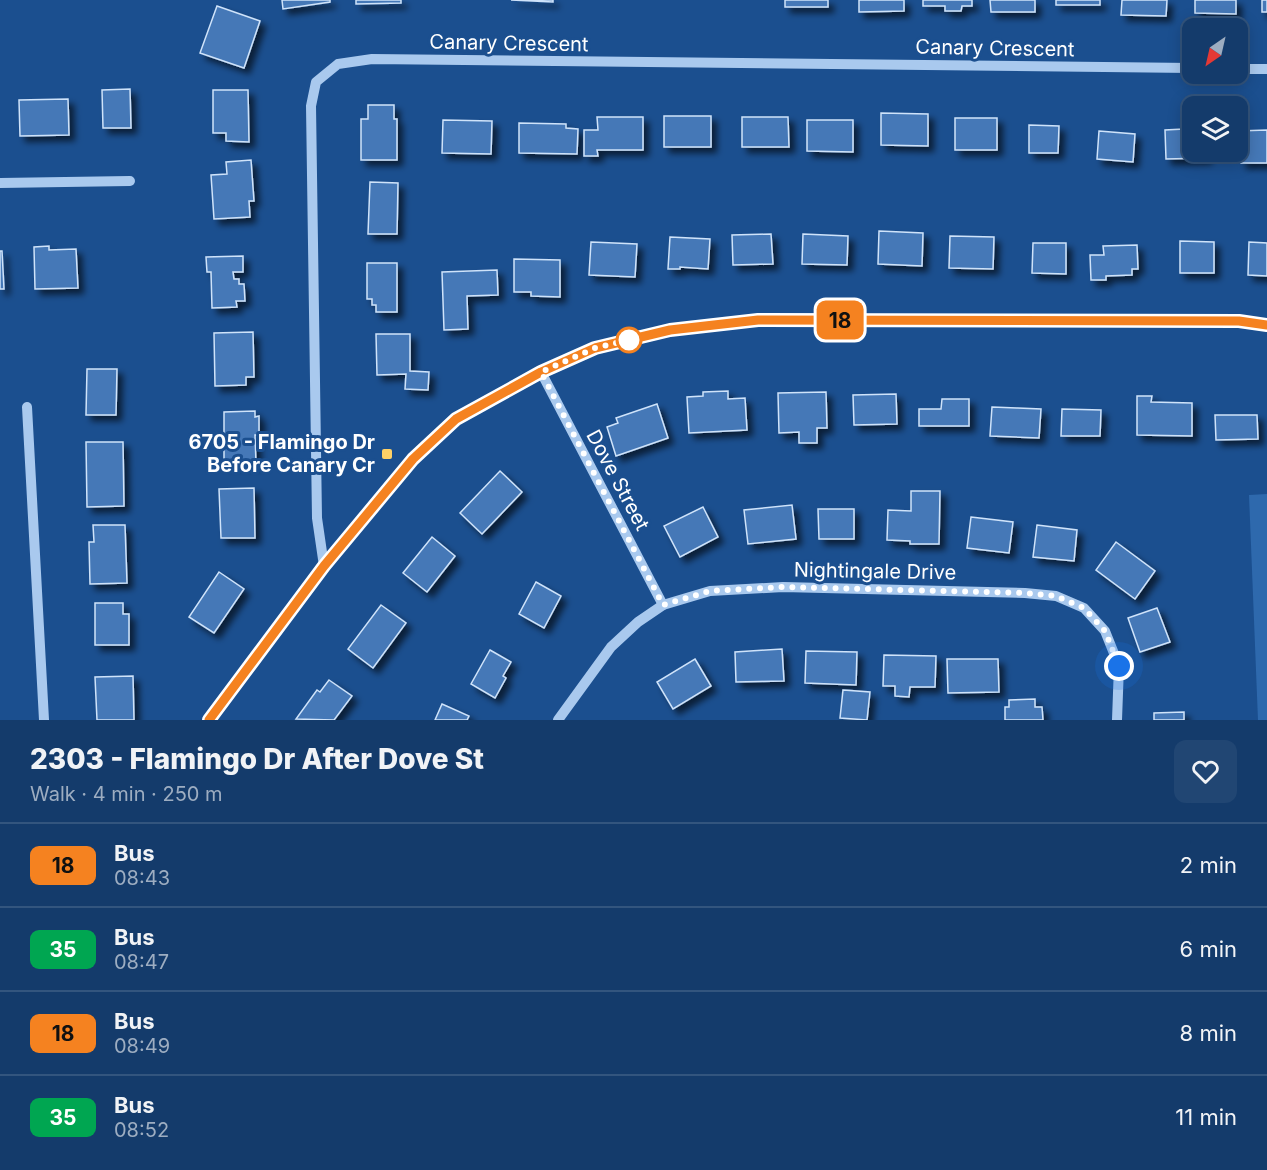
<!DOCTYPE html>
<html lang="en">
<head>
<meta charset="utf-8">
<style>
  :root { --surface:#143b6b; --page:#214673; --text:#f1f3f6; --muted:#9dadc1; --line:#33557e }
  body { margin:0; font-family:Inter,sans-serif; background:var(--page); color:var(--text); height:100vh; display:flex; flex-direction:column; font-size:22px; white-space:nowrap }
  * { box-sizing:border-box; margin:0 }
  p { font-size:20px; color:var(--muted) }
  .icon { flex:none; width:33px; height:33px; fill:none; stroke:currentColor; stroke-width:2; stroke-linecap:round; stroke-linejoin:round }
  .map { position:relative; height:720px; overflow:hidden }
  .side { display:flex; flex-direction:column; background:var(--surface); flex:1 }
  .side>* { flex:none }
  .badge { padding:0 12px; border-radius:9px; font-size:21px; line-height:39px }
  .needle { width:39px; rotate:214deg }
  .fabs { position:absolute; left:1182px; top:18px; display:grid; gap:12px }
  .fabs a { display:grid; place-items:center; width:66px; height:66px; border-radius:12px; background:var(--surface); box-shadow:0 3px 15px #0003,0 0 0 2px var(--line); font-size:30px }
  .you { position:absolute; width:30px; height:30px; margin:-15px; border:4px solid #fff; border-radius:50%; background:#1a73e8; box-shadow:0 0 0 9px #1a73e833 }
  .map>.badge { position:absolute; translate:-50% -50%; box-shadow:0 0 0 3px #fff }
  .round { display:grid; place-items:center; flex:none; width:63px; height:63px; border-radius:12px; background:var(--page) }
  .overview { display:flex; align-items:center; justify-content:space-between; height:102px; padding:0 30px }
  h1 { font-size:28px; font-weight:800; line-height:45px }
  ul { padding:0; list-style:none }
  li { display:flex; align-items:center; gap:18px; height:84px; padding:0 30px; border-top:2px solid var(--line) }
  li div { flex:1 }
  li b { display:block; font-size:22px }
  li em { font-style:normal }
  li .badge { min-width:66px; font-weight:700; text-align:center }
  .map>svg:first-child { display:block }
  .green { fill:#2e69ad }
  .building { fill:#4478b7; stroke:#cfe3fa; stroke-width:1.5; filter:url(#shadow) }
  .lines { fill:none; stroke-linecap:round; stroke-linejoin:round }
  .minor { stroke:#a9c9ee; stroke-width:10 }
  .line-casing { stroke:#fff; stroke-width:14 }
  .line { stroke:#f58220; stroke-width:9 }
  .walk { stroke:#fff; stroke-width:6; stroke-dasharray:0 10.8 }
  .stop-dot { fill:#fff; stroke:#f58220; stroke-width:3 }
  .poi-dot { fill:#ffd166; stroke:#1b4f8f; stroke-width:2 }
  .labels { text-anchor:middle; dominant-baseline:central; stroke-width:6; stroke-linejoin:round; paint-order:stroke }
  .street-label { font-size:20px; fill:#fff; stroke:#1b4f8f }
  .poi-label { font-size:20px; font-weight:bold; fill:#fff; stroke:#1b4f8f; text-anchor:end }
</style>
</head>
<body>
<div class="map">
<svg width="1267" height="720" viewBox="0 0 1267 720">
  <defs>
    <filter id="shadow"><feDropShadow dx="5.5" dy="5.5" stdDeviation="3" flood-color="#0009"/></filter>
  </defs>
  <rect width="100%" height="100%" fill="#1b4f8f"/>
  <polygon class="green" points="1267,494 1267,720 1258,720 1249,495"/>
  <g class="building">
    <polygon points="282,0 330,0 330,2 283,9"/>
    <polygon points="356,0 401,0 401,3 356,4"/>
    <polygon points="511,0 553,0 553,2"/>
    <rect x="785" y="0" width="43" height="7"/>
    <polygon points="859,0 904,0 904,11 859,12"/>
    <polygon points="923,0 972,0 972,6 962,6 961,11 945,11 945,6 923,6"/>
    <polygon points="990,0 1035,0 1035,12 991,12"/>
    <rect x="1056" y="0" width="44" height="5"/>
    <polygon points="1122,0 1167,0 1166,16 1121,15"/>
    <polygon points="1195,0 1236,0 1236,14 1195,13"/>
    <rect x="1262" y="0" width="5" height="12"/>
    <polygon points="217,6 260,21 244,68 200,53"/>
    <polygon points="130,89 131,128 103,128 102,90"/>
    <polygon points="213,90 248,90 249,142 226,141 226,133 213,133"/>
    <polygon points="68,99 69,135 20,136 19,100"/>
    <polygon points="368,105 394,105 394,119 397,119 397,160 361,160 361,119 368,119"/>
    <polygon points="881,113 928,114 928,146 881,145"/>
    <rect x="664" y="116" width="47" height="31"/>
    <polygon points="597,117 643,117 643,150 597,150 598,156 584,156 584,130 598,130"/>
    <polygon points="742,117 788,117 789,147 742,147"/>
    <rect x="955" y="118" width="42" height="32"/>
    <polygon points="443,120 492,121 491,154 442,153"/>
    <polygon points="807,120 853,120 853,152 807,151"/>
    <polygon points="1183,120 1192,120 1192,152 1206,152 1206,158 1166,159 1165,130 1184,129"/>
    <polygon points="519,123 566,124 566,128 578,129 577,154 519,153"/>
    <polygon points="1029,125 1059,126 1058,153 1029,153"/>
    <polygon points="1267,130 1267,163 1241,163 1241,149 1238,149 1238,131"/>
    <polygon points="1099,131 1135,134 1133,162 1097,159"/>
    <polygon points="251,160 254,201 249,201 250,217 214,219 211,175 227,174 226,162"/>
    <polygon points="370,182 398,183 397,234 368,234"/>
    <polygon points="879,231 923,233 922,266 878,264"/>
    <polygon points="771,234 773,264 733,265 732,235"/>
    <polygon points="803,234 848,236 847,265 802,264"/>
    <polygon points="950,236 994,237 993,269 949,268"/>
    <polygon points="670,237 710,239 708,269 680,267 680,269 668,269"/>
    <polygon points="1180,241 1214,242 1214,273 1180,273"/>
    <polygon points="591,242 637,244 635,277 589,275"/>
    <polygon points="1249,242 1267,243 1267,276 1248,275"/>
    <polygon points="1033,243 1066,243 1066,274 1032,273"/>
    <polygon points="1137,245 1138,269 1132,269 1132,275 1106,276 1106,280 1091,280 1090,255 1104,255 1103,246"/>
    <polygon points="49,246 49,250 76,249 78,288 35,289 34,247"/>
    <polygon points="0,251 2,251 4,289 0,289"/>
    <polygon points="243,256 243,272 233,272 234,279 239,279 239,284 244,284 245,301 236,301 237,307 212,308 211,272 207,272 206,257"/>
    <polygon points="514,259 560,260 560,297 531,296 531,292 514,292"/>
    <polygon points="367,263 397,263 397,312 376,312 376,305 372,305 372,299 367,299"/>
    <polygon points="497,270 498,295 467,296 468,329 444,330 442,272"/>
    <polygon points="253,332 254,377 246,377 246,385 215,386 214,333"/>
    <polygon points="376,334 410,334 410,371 429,372 428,390 405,389 406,374 377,375"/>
    <polygon points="87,369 117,369 116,415 86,415"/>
    <polygon points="728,391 728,399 745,398 747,430 689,433 687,397 703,396 703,392"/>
    <polygon points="826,392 827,428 817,428 817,443 799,443 799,432 779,433 778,393"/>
    <polygon points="896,394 897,424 854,425 853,395"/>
    <polygon points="1137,396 1152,396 1151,402 1192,403 1192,436 1137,435"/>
    <polygon points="942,399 969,399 969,426 919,426 919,409 941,409"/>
    <polygon points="657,404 668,438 616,456 607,427 618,423 616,418"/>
    <polygon points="992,407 1041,409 1039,438 990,436"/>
    <polygon points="1062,409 1101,410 1100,436 1061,436"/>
    <polygon points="255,411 255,417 259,416 259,435 255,435 256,463 224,463 224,412"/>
    <polygon points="1215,415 1257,415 1258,439 1216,440"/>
    <polygon points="86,442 123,442 124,506 87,507"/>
    <polygon points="500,471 522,492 482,534 460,513"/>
    <polygon points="254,488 255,538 221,538 219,489"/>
    <polygon points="911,491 940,491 939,544 910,544 910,541 887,540 888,510 911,511"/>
    <polygon points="792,505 796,539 748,544 744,510"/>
    <polygon points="703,507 718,537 680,557 664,526"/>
    <polygon points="818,509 854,509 854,539 819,539"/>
    <polygon points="971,517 1013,522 1009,553 967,548"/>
    <polygon points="93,525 125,525 127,583 90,584 89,542 94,542"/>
    <polygon points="1037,525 1077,530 1074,561 1033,557"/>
    <polygon points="432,537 455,556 427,592 403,573"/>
    <polygon points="1116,542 1155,571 1135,599 1096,570"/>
    <polygon points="219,572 244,589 214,633 189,617"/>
    <polygon points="536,582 561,596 544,628 519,614"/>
    <polygon points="95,603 123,603 123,614 129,614 129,645 95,645"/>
    <polygon points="381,605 406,623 373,668 348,649"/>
    <polygon points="1157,608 1170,642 1140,652 1128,618"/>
    <polygon points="782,649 784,681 736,682 735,652"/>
    <polygon points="490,650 511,662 503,676 506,678 495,698 471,684"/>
    <polygon points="806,651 857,652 856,685 805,683"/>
    <polygon points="884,655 936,656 935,687 910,687 909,697 895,696 895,686 883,686"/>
    <polygon points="695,659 711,686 673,709 657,682"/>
    <polygon points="947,659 998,659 999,692 948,693"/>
    <polygon points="133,676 134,720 97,720 95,677"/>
    <polygon points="329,680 352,696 334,720 296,719 317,690 320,692"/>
    <polygon points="843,690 870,692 867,720 840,718"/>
    <polygon points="1035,699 1035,707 1042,707 1043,720 1005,720 1005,707 1009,707 1009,700"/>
    <polygon points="442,704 469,716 467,720 435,720"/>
    <polygon points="1184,712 1184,720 1154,720 1154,713"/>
  </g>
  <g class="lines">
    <g class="minor">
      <polyline points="1238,69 1267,69"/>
      <polyline points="0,183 130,181"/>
      <polyline points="541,372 663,605"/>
      <polyline points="27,407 44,720"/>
      <polyline points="324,566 317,518 311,106 316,82 338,64 372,59 1192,68"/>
      <polyline points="209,720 324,566 413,460 456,419 541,372 595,348 670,330 758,320 1239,321 1267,325"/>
      <polyline points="558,720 611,647 638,622 663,605 710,591 783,587 1025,593 1056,596 1084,608 1105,631 1119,666 1117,720"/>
    </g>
  </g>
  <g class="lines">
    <g class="line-casing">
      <polyline id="line" points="209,720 324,566 413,459 456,419 541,372 595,348 670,330 758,320 1239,321 1267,325"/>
    </g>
    <use href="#line" class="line"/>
    <polyline class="walk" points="629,340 633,339 595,348 541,372 663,605 710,591 783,587 1025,593 1056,596 1084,608 1105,631 1119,666"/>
  </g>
  <circle class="stop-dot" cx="629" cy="340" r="12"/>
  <rect class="poi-dot" x="381" y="448" width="12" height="12" rx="3"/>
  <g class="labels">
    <g class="street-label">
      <text transform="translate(509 43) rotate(1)">Canary Crescent</text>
      <text transform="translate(995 48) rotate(1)">Canary Crescent</text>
      <text transform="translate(618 480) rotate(62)">Dove Street</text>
      <text transform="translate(875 571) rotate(1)">Nightingale Drive</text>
    </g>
    <g class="poi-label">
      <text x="375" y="442">6705 - Flamingo Dr<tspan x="375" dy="23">Before Canary Cr</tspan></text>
    </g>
  </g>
</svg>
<div class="fabs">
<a><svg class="needle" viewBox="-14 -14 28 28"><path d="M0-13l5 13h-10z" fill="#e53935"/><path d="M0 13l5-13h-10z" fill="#9dadc1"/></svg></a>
<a><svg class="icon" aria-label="layers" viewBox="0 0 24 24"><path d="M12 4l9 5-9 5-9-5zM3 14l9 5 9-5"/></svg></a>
</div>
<div class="you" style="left:1119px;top:666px"></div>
<b class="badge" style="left:840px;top:320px;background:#f58220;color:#111">18</b>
</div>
<section class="side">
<div class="overview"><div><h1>2303 - Flamingo Dr After Dove St</h1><p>Walk · 4 min · 250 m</p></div><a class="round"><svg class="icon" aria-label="heart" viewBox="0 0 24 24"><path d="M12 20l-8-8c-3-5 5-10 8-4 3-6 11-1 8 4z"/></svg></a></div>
<ul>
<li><span class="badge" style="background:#f58220;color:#111">18</span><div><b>Bus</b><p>08:43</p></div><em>2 min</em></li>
<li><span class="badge" style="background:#00a651;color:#fff">35</span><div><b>Bus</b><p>08:47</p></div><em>6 min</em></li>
<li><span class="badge" style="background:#f58220;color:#111">18</span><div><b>Bus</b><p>08:49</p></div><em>8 min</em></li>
<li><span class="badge" style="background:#00a651;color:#fff">35</span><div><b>Bus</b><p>08:52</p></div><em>11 min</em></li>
</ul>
</section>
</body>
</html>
